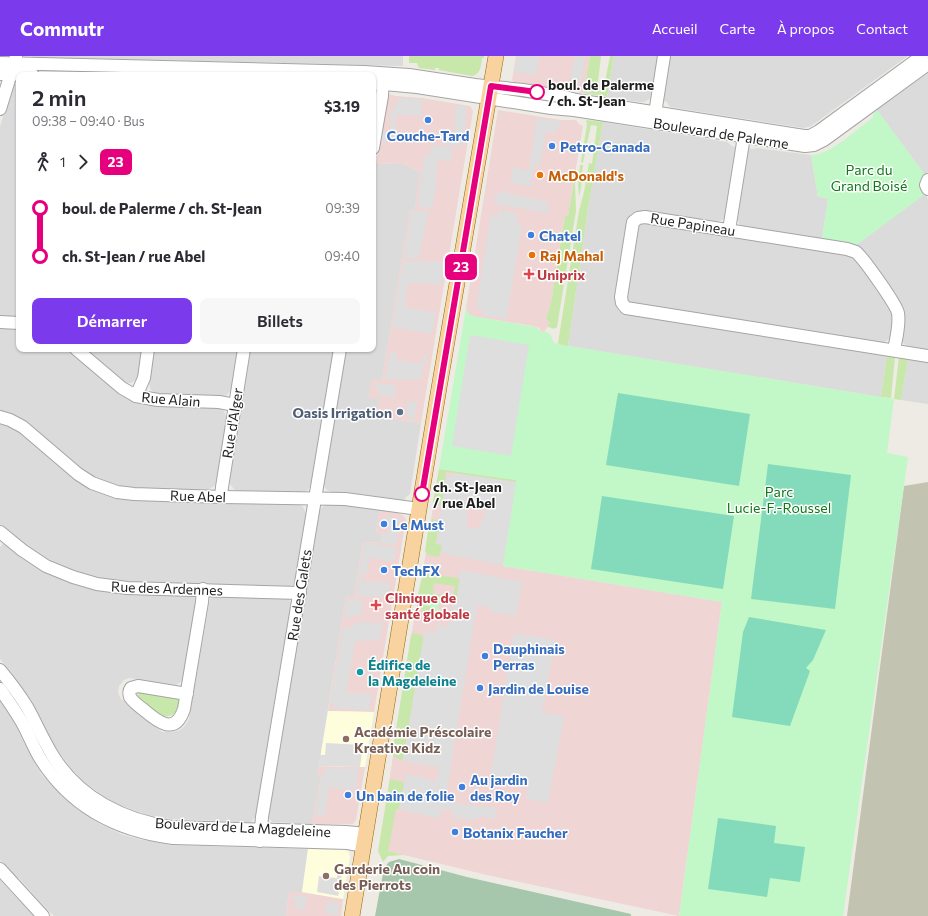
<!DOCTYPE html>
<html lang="fr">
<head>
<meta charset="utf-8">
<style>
  :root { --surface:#fff; --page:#f7f7f7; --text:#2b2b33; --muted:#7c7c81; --accent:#7c3aed }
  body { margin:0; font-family:Commissioner,sans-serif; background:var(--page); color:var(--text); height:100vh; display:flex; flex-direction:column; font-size:15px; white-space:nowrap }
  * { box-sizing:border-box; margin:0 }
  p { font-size:13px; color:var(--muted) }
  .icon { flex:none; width:22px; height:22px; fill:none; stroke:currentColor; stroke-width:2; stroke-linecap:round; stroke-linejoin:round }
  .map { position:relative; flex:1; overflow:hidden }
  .side { position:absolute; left:16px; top:16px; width:360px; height:280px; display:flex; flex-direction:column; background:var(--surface); border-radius:8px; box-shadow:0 1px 3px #0004 }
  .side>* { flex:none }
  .badge { padding:0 8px; border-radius:6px; font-size:14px; line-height:26px }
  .map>.badge { position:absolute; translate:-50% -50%; box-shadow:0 0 0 2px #fff }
  .legs { display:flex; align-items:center; gap:6px; height:44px; padding:0 16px; font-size:13px }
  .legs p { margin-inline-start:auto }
  .headline { display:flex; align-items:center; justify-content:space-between; height:68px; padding:0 16px }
  h1 { font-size:22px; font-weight:600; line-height:30px }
  .cta { display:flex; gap:8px; margin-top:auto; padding:8px 16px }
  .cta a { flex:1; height:46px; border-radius:8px; background:var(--accent); color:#fff; font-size:16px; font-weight:600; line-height:46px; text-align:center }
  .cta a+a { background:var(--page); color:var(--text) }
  ul { padding:0 16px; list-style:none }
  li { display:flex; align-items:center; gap:14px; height:48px; font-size:15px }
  li i { display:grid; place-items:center; width:6px; height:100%; margin:0 5px; background:currentColor }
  li i::after { content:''; width:10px; height:10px; margin:-5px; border:3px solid; border-radius:50%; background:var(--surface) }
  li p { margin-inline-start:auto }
  li:first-child i { background:linear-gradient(#0000 50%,currentColor 0) }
  li:last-child i { background:linear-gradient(currentColor 50%,#0000 0) }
  header { display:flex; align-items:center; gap:24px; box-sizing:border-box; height:56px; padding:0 20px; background:var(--accent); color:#fff }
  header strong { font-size:19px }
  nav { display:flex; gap:22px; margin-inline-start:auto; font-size:14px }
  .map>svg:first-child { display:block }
  .residential { fill:#dcdbdb }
  .commercial { fill:#efd5d4 }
  .education { fill:#fefedd }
  .construction { fill:#c2c3b0 }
  .grass { fill:#c8e7ab }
  .cemetery { fill:#a6c7ab }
  .park { fill:#c2f7c7 }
  .pitch { fill:#84dbbb }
  .parking { fill:#dedede; fill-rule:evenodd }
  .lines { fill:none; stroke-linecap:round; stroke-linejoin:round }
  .minor-casing { stroke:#a5a5a5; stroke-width:14 }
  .major-casing { stroke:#936505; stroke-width:16 }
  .minor { stroke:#fff; stroke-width:12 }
  .major { stroke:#f9d39f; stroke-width:15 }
  .line-1-casing { stroke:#fff; stroke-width:9 }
  .line-1 { stroke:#e6007e; stroke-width:6 }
  .stop-1-dot { fill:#fff; stroke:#e6007e; stroke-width:2 }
  .shop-dot { fill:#3f7fe0; stroke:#fff; stroke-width:1.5 }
  .food-dot { fill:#e8710a; stroke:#fff; stroke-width:1.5 }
  .health-dot { fill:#e0444e; stroke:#fff; stroke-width:1.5 }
  .service-dot { fill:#5c6f8a; stroke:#fff; stroke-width:1.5 }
  .culture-dot { fill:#0f9aa8; stroke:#fff; stroke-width:1.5 }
  .education-dot { fill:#8d6e63; stroke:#fff; stroke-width:1.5 }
  .labels { text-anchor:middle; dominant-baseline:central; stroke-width:3; stroke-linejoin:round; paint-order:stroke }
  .stop-label { font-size:14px; font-weight:bold; fill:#1e1e1e; stroke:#fff; text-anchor:start }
  .street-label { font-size:14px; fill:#1e1e1e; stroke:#fff }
  .shop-label { font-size:14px; font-weight:bold; fill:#366cbe; stroke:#fff; text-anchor:start }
  .park-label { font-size:14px; fill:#0f7919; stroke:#fff }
  .food-label { font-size:14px; font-weight:bold; fill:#c56008; stroke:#fff; text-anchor:start }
  .health-label { font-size:14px; font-weight:bold; fill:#be3a42; stroke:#fff; text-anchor:start }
  .service-label { font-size:14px; font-weight:bold; fill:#4e5e75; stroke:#fff; text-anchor:end }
  .culture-label { font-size:14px; font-weight:bold; fill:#0d838f; stroke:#fff; text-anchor:start }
  .education-label { font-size:14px; font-weight:bold; fill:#785e54; stroke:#fff; text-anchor:start }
</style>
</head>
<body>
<header>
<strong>Commutr</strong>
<nav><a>Accueil</a><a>Carte</a><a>À propos</a><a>Contact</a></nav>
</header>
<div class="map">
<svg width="928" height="860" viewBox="0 0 928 860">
  <rect width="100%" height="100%" fill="#eeebe4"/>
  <g class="residential">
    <polygon points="31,0 403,0 403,10 34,1"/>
    <polygon points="614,0 659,0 650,44 649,43 644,46 640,46 607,41"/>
    <polygon points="669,0 908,0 811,70 804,72 670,51 666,45 664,46 663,41"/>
    <polygon points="928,17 928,116 925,119 877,54"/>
    <polygon points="19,27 19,261 0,261 0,71 12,31 15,28 16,29"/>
    <polygon points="603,66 727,86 733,91 735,90 736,94 726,158 725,162 722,164 714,166 640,155 635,155 630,159 628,164 615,244 615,249 619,255 628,258 887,299 881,341 568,290 588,153"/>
    <polygon points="750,92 752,93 757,92 811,99 818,141 828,142 822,183 743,171 739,168 737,160 746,100"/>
    <polygon points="402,107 420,116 419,127 415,153 410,154 382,324 368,342 380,342 377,361 421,367 410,438 405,442 406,443 403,444 361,438 334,437 327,434 324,430 324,426 346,293 373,293 373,128 376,108"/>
    <polygon points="925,138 928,143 928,295 910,292 903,287 902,284 904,256 900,246 864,197 855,190"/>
    <polygon points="645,166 848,199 856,204 891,253 893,262 891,280 888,284 882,287 632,248 628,245 626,240 638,170"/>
    <polygon points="0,272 19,273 19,293 67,293 120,338 135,347 143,349 218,352 224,355 227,363 217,426 214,430 208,434 136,432 108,428 86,417 24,365 15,360 0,355"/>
    <polygon points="84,293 143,293 139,317 136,324 131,327 126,327 122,325"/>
    <polygon points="155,293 239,293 232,332 227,339 223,340 159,338 154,337 151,334 149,329"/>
    <polygon points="251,293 334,293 312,426 308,434 304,436 241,435 235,434 229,427 229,424"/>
    <polygon points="908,303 928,306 928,348 901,344"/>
    <polygon points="0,367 17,374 72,421 93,433 300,449 303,451 307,459 296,525 294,528 290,530 286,530 117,525 81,517 43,501 30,493 0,468"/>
    <polygon points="329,448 349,449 380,452 376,476 382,478 380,487 363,486 354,540 346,541 317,721 321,721 312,768 273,766 268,762 318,459 322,451"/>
    <polygon points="4,487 47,516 193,540 195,542 196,546 184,622 182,625 176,629 129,622 124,624 119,630 118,637 121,643 162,676 173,676 180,674 185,670 189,663 210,543 215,540 288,542 290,545 292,550 256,763 254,762 251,766 246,766 171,763 147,759 119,749 105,741 81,723 70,711 54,689 31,644 12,617 0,603 0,491"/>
    <polygon points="0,645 14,666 28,695 42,719 65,743 77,753 100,768 123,779 138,783 170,789 308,793 302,836 289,836 286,860 54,860 39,845 19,822 17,823 0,804"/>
    <polygon points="0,821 7,829 6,830 34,860 0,860"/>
  </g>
  <g class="commercial">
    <polygon points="516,0 590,0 584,37 514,26 512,24"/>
    <polygon points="389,38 395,40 422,42 470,50 473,55 421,367 376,361 380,342 368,342 371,324 382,324 410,153 415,153 420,116 402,107 376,108 387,44"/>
    <polygon points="498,54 561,64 576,64 579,68 583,70 568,160 565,160 564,164 551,247 546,262 550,267 543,278 539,272 533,270 471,260 468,257 466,252"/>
    <polygon points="439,413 516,424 503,510 722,546 679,860 487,819 379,793 411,580 422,521"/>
    <polygon points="380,452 396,454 395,456 404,460 406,463 374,656 328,655 346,540 354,540 363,486 380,487 382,478 376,477"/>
    <polygon points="319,710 365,711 356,764 353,768 312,768 321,721 317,721"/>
    <polygon points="289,836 302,836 343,843 341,860 286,860"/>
  </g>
  <g class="education">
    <polygon points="328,655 374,656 365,711 319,710"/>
    <polygon points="308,793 345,794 349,796 350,801 343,843 302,836"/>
  </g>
  <polygon class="construction" points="928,426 928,860 847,860 904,430"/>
  <g class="grass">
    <path d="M409 0H484V2H482C481 10 481 18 472 20L439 14V12H435V14L419 12 417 7H409Z"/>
    <polygon points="590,0 601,0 597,34 603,36 610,0 614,0 607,41 584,37"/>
    <polygon points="586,64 603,66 588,153 568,290 565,299 558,287 579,155 584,136 589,107 592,108 597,70 591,69 583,107 581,106 587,68"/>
    <polygon points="580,109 583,109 581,132 579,141 578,129"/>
    <path d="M574 125H575L576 155 557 271C553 274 551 272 547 270L550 267 546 262 551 247 565 159 568 160Z"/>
    <polygon points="887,299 895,301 891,342 881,341"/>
    <polygon points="899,301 908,303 901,344 894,343"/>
    <polygon points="439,413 516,424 516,426 447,416 445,418 446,421 442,449 436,449 433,446"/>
    <polygon points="432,463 439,465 436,487 442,489 439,501 428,499 425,495 429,469"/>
    <path d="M430 518 458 522 460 524 456 545 448 544 449 540H453L455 530 434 527 433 538 442 539 425 549 432 551 431 555 436 556 435 558C410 556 418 540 422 521Z"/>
    <polygon points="413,577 422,579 423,584 403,703 401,704 395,701 392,698 411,580"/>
    <path d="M139 636C145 636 174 640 178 643 181 647 178 652 177 656 161 668 150 652 138 642L137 640Z"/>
    <polygon points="390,723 403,726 404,729 399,753 396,753 388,795 404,799 388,800 383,806 378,795"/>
  </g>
  <polygon class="cemetery" points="399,803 467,821 631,858 631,860 375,860 384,812 389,806"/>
  <g class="park">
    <path d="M877 54 925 119C919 125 920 132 925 138L855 190 822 183 828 142 818 141 811 99C828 100 856 74 870 64L873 61 874 56Z"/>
    <polygon points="466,252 468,257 472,260 536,271 543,277 544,275 550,278 554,287 568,290 894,343 887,397 908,401 843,860 679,860 722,546 503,510 516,424 439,413"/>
    <polygon points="426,538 440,540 442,543 440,544 438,556 431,555 432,551 424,549"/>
  </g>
  <g class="pitch">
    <polygon points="618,337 750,358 739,430 606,409"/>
    <polygon points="768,408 851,419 835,553 751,543"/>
    <polygon points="602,440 734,460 723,533 591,513"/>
    <polygon points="749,561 826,574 813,604 806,612 810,615 790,670 732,661 743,576"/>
    <polygon points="718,762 776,770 774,787 805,791 800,826 770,822 767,841 708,833"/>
  </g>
  <g class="parking">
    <polygon points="517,0 540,0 536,19 514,16"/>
    <polygon points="575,0 585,0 581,27 570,25"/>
    <polygon points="398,42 422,43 421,60 397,58 396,67 390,67 390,57 397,49"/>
    <polygon points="456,49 466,50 465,73 461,90 445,89 445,81 454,76"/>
    <polygon points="538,62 562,66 555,77 546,75 540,110 534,109 530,131 511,127 512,112 529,114 535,73 535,69"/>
    <polygon points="390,69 397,69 397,77 407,78 407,87 381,85 382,75 390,76"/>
    <polygon points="430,90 452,91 451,105 437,104 436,130 432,153 418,150 424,100 430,100"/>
    <polygon points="505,134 510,138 547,145 549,157 495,148 494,140"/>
    <polygon points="411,154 429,155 418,203 404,202"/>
    <polygon points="499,154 517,157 516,163 522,172 506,263 482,259 483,253 476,252 491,159 498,160"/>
    <polygon points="403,205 443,206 442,228 408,227 404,251 436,257 432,278 392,271"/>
    <polygon points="470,279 529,289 511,400 452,390"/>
    <polygon points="390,296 397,297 396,304 420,308 422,307 423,299 428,299 421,317 421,324 385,323"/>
    <polygon points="375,327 395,329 395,341 379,340 379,333 375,332"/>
    <polygon points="417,345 414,363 412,366 408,361 406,356 407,346"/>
    <path d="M452 417 516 426 503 509 441 497 442 489 436 488 446 421 451 420ZM467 447 486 450 484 465H480L479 473 466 471 468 458 466 457Z"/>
    <polygon points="386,460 400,463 396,488 380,487 382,478 388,478 389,466 385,465"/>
    <polygon points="364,487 396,491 394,505 369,502 367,518 363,518 362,526 390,526 388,541 356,540"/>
    <polygon points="461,514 522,526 516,560 491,556 492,552 477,549 447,735 439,734 445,743 452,747 497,752 495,763 480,760 474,764 452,761 453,755 442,753 440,760 435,762 399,753 406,718 426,722 434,727 438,719 439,711 403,705 403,703 425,575 436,577 437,569 448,571 452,546 456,547"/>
    <polygon points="347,543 362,544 361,560 353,559 351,562 345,561"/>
    <polygon points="359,566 383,567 383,569 379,572 382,572 381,580 378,580 379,583 378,584 355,585 346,637 372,638 369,654 337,653 337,649 334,651 330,651 334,648 330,647 343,571 350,572"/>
    <polygon points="514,577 555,584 542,656 564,660 548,747 526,743 528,731 490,724"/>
    <polygon points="326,687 363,689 360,711 319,710 320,699 325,699"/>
    <polygon points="326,712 358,713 356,733 331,732 331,726 330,727 324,760 317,760 317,751 322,717 326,717"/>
    <polygon points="338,812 343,813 341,823 337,823 340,833 338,840 317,836 319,820 337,822"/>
    <polygon points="294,839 307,840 304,854 295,853 296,845 293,845"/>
    <polygon points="327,845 339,848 338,860 325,857"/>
  </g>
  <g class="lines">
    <g class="minor-casing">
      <g id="minor">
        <polyline points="0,7 364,16 409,19 475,29 523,34 565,41 576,44 804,80 810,80 819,75 922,0"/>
        <polyline points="0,18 33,19"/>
        <polyline points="373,27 417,31 551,52 574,54 805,90 814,89 824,84 928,8"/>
        <polyline points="0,53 16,1"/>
        <polyline points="654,64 664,0"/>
        <polyline points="373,92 382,40 383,20"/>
        <polyline points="928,124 926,129 928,133"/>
        <polyline points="729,174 745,74"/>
        <polyline points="0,266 19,267"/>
        <polyline points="76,293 122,332 136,340 158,344 219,346 235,349"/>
        <path d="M894 294C896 283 900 269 898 257 896 248 864 203 856 196L847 193 645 161 638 162 633 166 621 241 622 247 626 252 928 300"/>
        <polyline points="136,340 144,322 148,293"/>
        <polyline points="0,361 10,364 23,371 78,418 92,427 117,436 134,438 221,441 345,443 419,453"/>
        <polyline points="221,441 222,431 244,293"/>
        <polyline points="0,476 22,494 46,510 73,521 97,528 127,532 300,537"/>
        <path d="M0 614C10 626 19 638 27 651 36 667 43 684 53 700 79 742 125 765 172 771L346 776 366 778"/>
        <path d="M0 633C9 646 18 658 25 672 30 682 34 692 40 702 70 750 117 775 173 782L348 787 364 790"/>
        <path d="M187 638 138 630 131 632C129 635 129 638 130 641 133 646 139 650 144 654 158 666 175 680 184 653L202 546 203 533"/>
        <polyline points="260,785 262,761 340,293"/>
        <polyline points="0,813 43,860"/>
      </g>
    </g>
    <g class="major-casing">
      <polyline id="major" points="352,860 439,332 496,0"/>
    </g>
    <use href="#minor" class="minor"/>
    <use href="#major" class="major"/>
  </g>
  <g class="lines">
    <g class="line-1-casing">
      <polyline id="line-1" points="422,438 491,30 537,36"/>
    </g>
    <use href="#line-1" class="line-1"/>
  </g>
  <g class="stop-1-dot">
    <circle cx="537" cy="36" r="7"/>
    <circle cx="422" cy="438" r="7"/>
  </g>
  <g class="shop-dot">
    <circle cx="428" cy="64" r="4"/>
    <circle cx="552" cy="90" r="4"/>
    <circle cx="531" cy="179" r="4"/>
    <circle cx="384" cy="468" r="4"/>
    <circle cx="384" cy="514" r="4"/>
    <circle cx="485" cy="600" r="4"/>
    <circle cx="480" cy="632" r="4"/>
    <circle cx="462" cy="731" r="4"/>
    <circle cx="348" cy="739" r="4"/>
    <circle cx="455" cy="776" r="4"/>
  </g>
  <g class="food-dot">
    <circle cx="540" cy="119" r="4"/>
    <circle cx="532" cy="199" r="4"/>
  </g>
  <g class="health-dot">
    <path d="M527 212h4v4h4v4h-4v4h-4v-4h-4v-4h4z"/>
    <path d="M374 543h4v4h4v4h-4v4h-4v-4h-4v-4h4z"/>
  </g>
  <circle class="service-dot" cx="400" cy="356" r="4"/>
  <circle class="culture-dot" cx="360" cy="616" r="4"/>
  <g class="education-dot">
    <circle cx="346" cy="683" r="4"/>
    <circle cx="326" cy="820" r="4"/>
  </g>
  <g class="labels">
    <g class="stop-label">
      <text x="548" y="28">boul. de Palerme<tspan x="548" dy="16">/ ch. St-Jean</tspan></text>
      <text x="433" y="430">ch. St-Jean<tspan x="433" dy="16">/ rue Abel</tspan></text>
    </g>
    <g class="street-label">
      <text transform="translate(721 77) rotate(9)">Boulevard de Palerme</text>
      <text transform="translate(693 168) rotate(9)">Rue Papineau</text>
      <text transform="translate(171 343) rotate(5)">Rue Alain</text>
      <text transform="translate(232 367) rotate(-81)">Rue d'Alger</text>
      <text transform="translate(198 440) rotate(2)">Rue Abel</text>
      <text transform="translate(167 532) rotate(2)">Rue des Ardennes</text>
      <text transform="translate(299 539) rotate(-81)">Rue des Galets</text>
      <text transform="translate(243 771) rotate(3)">Boulevard de La Magdeleine</text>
    </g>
    <g class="shop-label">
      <text x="428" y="79" text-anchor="middle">Couche-Tard</text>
      <text x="560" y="90">Petro-Canada</text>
      <text x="539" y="179">Chatel</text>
      <text x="392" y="468">Le Must</text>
      <text x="392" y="514">TechFX</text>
      <text x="493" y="592">Dauphinais<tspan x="493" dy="16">Perras</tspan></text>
      <text x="488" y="632">Jardin de Louise</text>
      <text x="470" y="723">Au jardin<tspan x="470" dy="16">des Roy</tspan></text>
      <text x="356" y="739">Un bain de folie</text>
      <text x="463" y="776">Botanix Faucher</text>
    </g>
    <g class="park-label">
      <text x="869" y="113">Parc du<tspan x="869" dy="16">Grand Boisé</tspan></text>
      <text x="779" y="435">Parc<tspan x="779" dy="16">Lucie-F.-Roussel</tspan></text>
    </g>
    <g class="food-label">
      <text x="548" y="119">McDonald's</text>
      <text x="540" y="199">Raj Mahal</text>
    </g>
    <g class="health-label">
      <text x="537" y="218">Uniprix</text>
      <text x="385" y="541">Clinique de<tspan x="385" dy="16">santé globale</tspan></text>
    </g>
    <g class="service-label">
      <text x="392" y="356">Oasis Irrigation</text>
    </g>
    <g class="culture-label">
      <text x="368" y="608">Édifice de<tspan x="368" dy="16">la Magdeleine</tspan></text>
    </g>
    <g class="education-label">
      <text x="354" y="675">Académie Préscolaire<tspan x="354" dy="16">Kreative Kidz</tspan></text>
      <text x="334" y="812">Garderie Au coin<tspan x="334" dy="16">des Pierrots</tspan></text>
    </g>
  </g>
</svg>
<b class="badge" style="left:461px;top:211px;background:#e6007e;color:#fff">23</b>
<section class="side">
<div class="headline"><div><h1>2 min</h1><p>09:38 – 09:40 · Bus</p></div><b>$3.19</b></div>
<div class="legs"><svg class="icon" aria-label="walk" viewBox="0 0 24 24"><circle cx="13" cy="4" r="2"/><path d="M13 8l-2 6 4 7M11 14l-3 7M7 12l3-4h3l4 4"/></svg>1<svg class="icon" aria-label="forward" viewBox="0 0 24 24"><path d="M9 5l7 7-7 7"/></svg><b class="badge" style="background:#e6007e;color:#fff">23</b></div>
<ul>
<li><i style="color:#e6007e"></i><b>boul. de Palerme / ch. St-Jean</b><p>09:39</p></li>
<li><i style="color:#e6007e"></i><b>ch. St-Jean / rue Abel</b><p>09:40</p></li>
</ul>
<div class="cta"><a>Démarrer</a><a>Billets</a></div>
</section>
</div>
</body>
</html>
